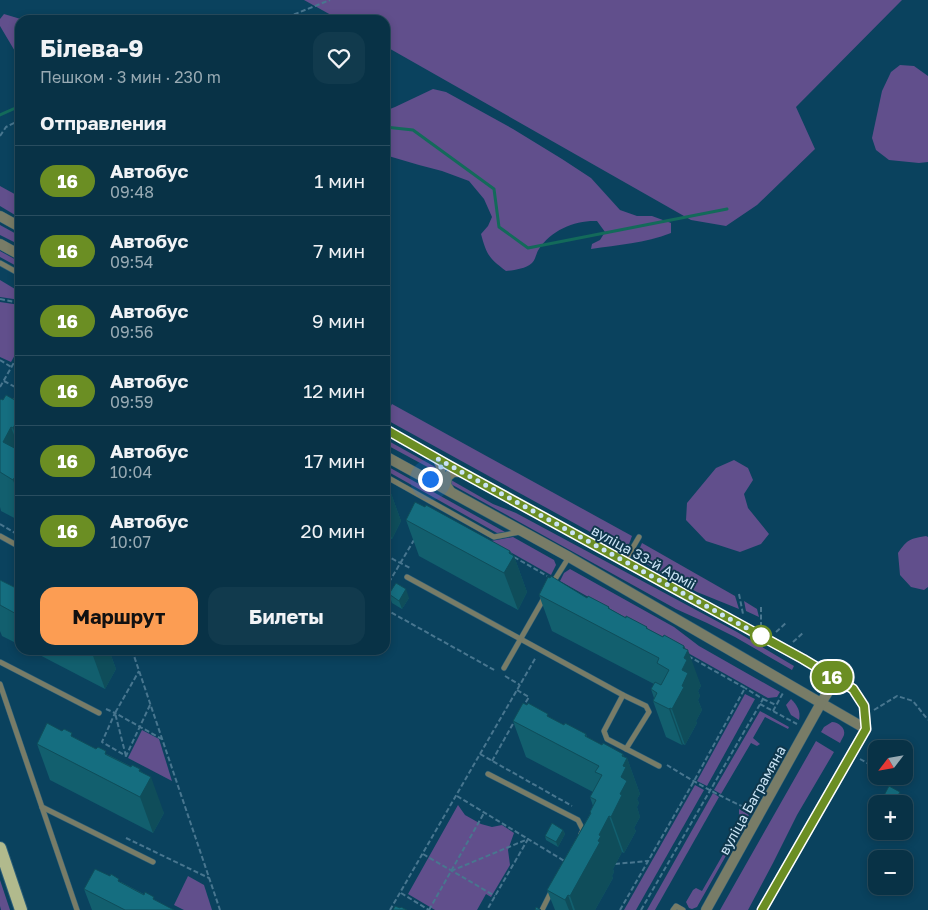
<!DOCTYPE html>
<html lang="ru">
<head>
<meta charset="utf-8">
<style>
  :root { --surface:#083246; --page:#113a4d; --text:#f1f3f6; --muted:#98aab3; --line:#294d5f; --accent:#fc9d53 }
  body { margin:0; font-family:"Golos Text",sans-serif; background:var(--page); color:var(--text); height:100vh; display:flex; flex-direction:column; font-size:19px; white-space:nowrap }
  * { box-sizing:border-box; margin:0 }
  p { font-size:16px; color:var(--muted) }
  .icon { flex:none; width:28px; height:28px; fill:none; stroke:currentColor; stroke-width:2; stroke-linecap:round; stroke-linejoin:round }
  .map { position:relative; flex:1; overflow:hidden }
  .details { position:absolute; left:15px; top:15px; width:375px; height:640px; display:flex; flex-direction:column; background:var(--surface); border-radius:15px; box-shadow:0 2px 8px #0003,0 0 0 1px var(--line) }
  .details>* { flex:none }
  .badge { padding:0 10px; border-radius:16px; font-size:18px; line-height:32px }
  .needle { width:32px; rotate:239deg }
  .tools { position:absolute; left:868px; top:740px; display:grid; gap:10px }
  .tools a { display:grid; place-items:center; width:45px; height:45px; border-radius:10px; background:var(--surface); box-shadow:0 2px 8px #0003,0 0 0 1px var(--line); font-size:25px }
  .you { position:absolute; width:25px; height:25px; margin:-12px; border:4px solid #fff; border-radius:50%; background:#1a73e8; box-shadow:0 0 0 8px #1a73e833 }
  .map>.badge { position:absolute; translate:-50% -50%; box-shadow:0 0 0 2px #fff }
  h2 { padding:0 25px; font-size:19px; line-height:45px }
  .round { display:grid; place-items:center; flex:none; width:52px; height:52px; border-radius:15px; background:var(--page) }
  .headline { display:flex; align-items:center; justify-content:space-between; height:85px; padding:0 25px }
  h1 { font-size:24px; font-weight:700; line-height:38px }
  .action { display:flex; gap:10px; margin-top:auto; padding:10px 25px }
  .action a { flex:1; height:58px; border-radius:15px; background:var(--accent); color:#111; font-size:20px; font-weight:700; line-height:58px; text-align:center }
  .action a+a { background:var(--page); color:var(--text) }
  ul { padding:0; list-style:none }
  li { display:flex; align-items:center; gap:15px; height:70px; padding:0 25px; border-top:1px solid var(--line) }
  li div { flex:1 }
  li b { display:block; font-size:19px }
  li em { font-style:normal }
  li .badge { min-width:55px; font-weight:700; text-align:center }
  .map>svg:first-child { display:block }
  .green { fill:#614f8c }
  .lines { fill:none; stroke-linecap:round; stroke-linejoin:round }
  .stream { stroke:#136a5a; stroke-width:3 }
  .service-casing { stroke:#2d5f79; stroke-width:6 }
  .minor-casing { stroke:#2d5f79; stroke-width:11 }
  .tertiary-casing { stroke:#2d5f79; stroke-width:11 }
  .primary-casing { stroke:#2d5f79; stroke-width:14 }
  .path { stroke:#48768f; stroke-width:2; stroke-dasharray:5 2.5; stroke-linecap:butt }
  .service { stroke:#787c67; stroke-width:5 }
  .minor { stroke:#787c67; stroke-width:10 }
  .tertiary { stroke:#787c67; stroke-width:10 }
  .primary { stroke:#b1ba8d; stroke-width:12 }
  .wall { fill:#125f6e }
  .shaded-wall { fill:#0f4d5a }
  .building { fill:#156e80; stroke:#0f4d5a }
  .line-casing { stroke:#fff; stroke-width:11 }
  .line { stroke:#6b8e23; stroke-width:8 }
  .walk { stroke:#cae4f5; stroke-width:5; stroke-dasharray:0 9 }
  .stop-dot { fill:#fff; stroke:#6b8e23; stroke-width:2.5 }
  .labels { text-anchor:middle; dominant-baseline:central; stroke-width:4; stroke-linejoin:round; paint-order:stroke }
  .street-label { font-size:14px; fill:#cae4f5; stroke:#0f374c }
</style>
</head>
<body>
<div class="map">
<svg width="928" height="910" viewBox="0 0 928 910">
  <rect width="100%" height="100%" fill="#0a425e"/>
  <g class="green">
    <polygon points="304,0 902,0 796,107 815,149 757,205 726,226 691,220 385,46 385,20 340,20"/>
    <polygon points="4,14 24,20 20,20 20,53 16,53 0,26 0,19"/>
    <polygon points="900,65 914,66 928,76 928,162 919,163 889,160 876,150 872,138 882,91 891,72"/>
    <path d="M433 89 446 92 513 129 562 159 591 178 620 210 637 216H652L671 223V233C645 243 618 245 591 249L592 244 600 240 605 232 597 221C576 220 551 230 539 249 536 253 536 259 532 263 525 269 515 270 506 271 489 258 487 256 481 234L488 226 492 217 484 199 469 181 442 171 419 165 385 155V111L395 107Z"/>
    <polygon points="0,186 20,197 20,218 0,206"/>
    <polygon points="0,225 20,236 20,245 0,235"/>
    <polygon points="0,251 20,262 20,268 0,257"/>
    <polygon points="0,280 20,292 20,300 0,297"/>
    <polygon points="0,302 20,305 20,346 11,362 0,357"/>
    <polygon points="392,404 632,536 628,547 623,550 387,420 386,415"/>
    <polygon points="385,439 437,468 435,471 385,444"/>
    <polygon points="734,460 748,468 753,480 744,494 748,508 769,534 761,544 740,552 706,541 686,520 687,503 716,468"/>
    <polygon points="385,465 505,532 497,533 385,470"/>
    <polygon points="451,480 493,504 516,513 737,632 794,666 792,670 735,637 707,623 676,609 449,483"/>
    <path d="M926 536 928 537V587L924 590 911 587 900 575 898 553C908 539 909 539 926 536Z"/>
    <polygon points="513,537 554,560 556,565 551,575 491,541"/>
    <polygon points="642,543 735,596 739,609 697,592 643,562 640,559 638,552"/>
    <polygon points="570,569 674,627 699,646 780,692 777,697 768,698 560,581 564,573"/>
    <polygon points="744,601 757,609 759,617 746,611"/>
    <polygon points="745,694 755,699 707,786 697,781"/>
    <path d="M791 699C797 705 801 711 799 720L791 715 786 705Z"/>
    <polygon points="760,711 789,727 788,729 765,717 753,738 760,744 757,746 751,743 721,794 714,790"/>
    <path d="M832 722C838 722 846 728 844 735 843 738 841 740 840 743L821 732 824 727Z"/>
    <polygon points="142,730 159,739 172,781 128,758"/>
    <polygon points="816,741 834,752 797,815 773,863 748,910 720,910"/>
    <polygon points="695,785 704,790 636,910 624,910"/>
    <polygon points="713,793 719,797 655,910 647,910"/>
    <polygon points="458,805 465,815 481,824 492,827 502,825 514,833 508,850 510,865 491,897 486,894 477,910 435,910 408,894"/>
    <polygon points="739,809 749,815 697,907 692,909 689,908 686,902 693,890 696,888 702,891 744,818 739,814"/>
    <polygon points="188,876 204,885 212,910 184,910 174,905"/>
    <polygon points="0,880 10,910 1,910 0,906"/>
  </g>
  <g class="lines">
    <g class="stream">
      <polyline points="0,115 20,106"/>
      <polyline points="385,127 413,130 494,189 499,227 528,248 727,209"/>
    </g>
    <g class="service-casing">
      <g id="service">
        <polyline points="0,263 20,274"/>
        <polyline points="385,401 387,398"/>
        <polyline points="13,406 20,392"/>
        <polyline points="385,476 494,537 520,532"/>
        <polyline points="0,536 20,547"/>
        <polyline points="625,561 639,537"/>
        <polyline points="407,577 623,695 646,706 649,712 626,749"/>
        <polyline points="552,584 569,557"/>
        <polyline points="0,662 99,713"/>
        <polyline points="504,668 544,598"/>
        <polyline points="0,684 77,910"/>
        <polyline points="623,695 604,731 607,739 659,766"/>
        <polyline points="488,774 578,820 583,830 581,834"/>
        <polyline points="42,807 153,862"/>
        <polyline points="542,910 552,890"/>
        <polyline points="673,910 676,906 683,910"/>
      </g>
    </g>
    <g class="minor-casing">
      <polyline id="minor" points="836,679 821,703 866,729"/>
    </g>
    <g class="tertiary-casing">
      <g id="tertiary">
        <polyline points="0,216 20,227"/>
        <polyline points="0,244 20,255"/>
        <polyline points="385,429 438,459 803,659 853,689 864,705 866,729 762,910"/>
        <polyline points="385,456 569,557 821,703 706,910"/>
        <polyline points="426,478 434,478 440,473 441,466 438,459"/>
        <polyline points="450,491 446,485 447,477 453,472 461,472"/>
      </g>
    </g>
    <g class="primary-casing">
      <polyline id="primary" points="0,848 21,910"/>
    </g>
    <g class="path">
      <polyline points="280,20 330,0"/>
      <polyline points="0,136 6,127 20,120"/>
      <polyline points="0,299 20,303"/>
      <polyline points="0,360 11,367"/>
      <polyline points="4,381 15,387"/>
      <polyline points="0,387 20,352"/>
      <polyline points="0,524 20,536"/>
      <polyline points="385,555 410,568"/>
      <polyline points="514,557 547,576"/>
      <polyline points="385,589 414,540"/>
      <polyline points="739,594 743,614"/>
      <polyline points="761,607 761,625"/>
      <polyline points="385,609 496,671"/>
      <polyline points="776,632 787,622"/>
      <polyline points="793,642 804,632"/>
      <polyline points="132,650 220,910"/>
      <polyline points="505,676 520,685"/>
      <polyline points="517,690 529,697 524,705"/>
      <polyline points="763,699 776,705"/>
      <polyline points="760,704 797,724"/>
      <polyline points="150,705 126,756 102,742 115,713 162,739"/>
      <polyline points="106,709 115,713"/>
      <polyline points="874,710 897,696 913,701 928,720"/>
      <polyline points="773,711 783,693"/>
      <polyline points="480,754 572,806"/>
      <polyline points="126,756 115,713 139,671"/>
      <polyline points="860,759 874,767"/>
      <polyline points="492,761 514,722"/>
      <path d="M667 765C691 780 717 795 744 807L749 805"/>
      <polyline points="457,796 528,839 487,910"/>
      <polyline points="126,838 209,878"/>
      <polyline points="423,854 495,896"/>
      <polyline points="615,864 648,861"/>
      <polyline points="451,871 528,839 566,862"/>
      <polyline points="401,893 429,910"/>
      <polyline points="390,910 536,657"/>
      <polyline points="429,910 484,813"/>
      <polyline points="620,910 694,781 745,688 688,656"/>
      <polyline points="641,910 763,699 745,688"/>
    </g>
    <use href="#service" class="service"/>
    <use href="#minor" class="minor"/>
    <use href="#tertiary" class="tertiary"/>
    <use href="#primary" class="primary"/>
  </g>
  <g class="wall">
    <polygon points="0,400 20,403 20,521 1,511 0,507"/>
    <polygon points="385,481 386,484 388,485 401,521 392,539 385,536"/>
    <polygon points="406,520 510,551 512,554 514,556 527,592 518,610 419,556"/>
    <polygon points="0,580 14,587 20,587 20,645 2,636 0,631"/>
    <polygon points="389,594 409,598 402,609 392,603"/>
    <polygon points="539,595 587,598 609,607 610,609 626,618 647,627 648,629 663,637 684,646 701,686 698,691 700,696 698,700 702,710 696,721 697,723 685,745 683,744 682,745 666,737 653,701 654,698 651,689 654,684 552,631"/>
    <polygon points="30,650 109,650 116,669 105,689"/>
    <polygon points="549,717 564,725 586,734 587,737 602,745 623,754 624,757 627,758 640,794 637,799 639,803 637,807 640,817 634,828 636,831 624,853 622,852 613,869 614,872 612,876 613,878 595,910 555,910 547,890 590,814 590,812 593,806 590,797 593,792 526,757 513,721"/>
    <polygon points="73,737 142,772 164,813 153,833 50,780 37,744"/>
    <polygon points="563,830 565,834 558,847 546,840 545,836"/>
    <polygon points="121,882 155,900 174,910 92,910 84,889"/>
  </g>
  <g class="shaded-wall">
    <polygon points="20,416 20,446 13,428"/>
    <polygon points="11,427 20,451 20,484 3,442"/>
    <polygon points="14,478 20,493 20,498 13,480"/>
    <polygon points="385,481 387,487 388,485 401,521 392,539 385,520"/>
    <polygon points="510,551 513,558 514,556 527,592 518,610 504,573"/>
    <polygon points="406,589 409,598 402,609 399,601"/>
    <polygon points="684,646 687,652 688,650 701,686 698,691 700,696 698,700 702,710 696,721 697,723 685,745 672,709 682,686 683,648"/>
    <polygon points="94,650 109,650 116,669 105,689 92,653"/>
    <polygon points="670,708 683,744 682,745 669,709"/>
    <polygon points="623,754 625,761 627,758 640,794 637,799 639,803 637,807 640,817 634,828 636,831 624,853 611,817 620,794 621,777 623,766 622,756"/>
    <polygon points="140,769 146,786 151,777 164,813 153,833 140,797 139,771"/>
    <polygon points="900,792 901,796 897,804 893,804"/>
    <polygon points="609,816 622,852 613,869 614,872 612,876 613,878 595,910 575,910 570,896 598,841 599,835"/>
    <polygon points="563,830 565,834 558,847 556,842"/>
    <polygon points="568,895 573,910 569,910 565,900"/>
  </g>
  <g class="building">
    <polygon points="6,395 20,403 20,416 13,428 11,427 3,442 20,451 20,478 19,480 14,478 13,480 0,472 0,400 1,399 3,400"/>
    <polygon points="385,483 388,485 385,491"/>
    <polygon points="415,502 425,507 426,505 510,551 509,553 514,556 504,573 406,520"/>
    <polygon points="551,576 587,598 588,596 609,607 608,608 626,618 626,616 647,627 646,628 663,637 664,635 684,646 683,648 688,650 684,658 687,660 682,670 688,673 682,686 684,687 672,709 670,708 669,709 653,701 657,693 651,689 655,682 661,685 669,670 657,663 659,658 539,595 548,577 550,578"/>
    <polygon points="0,580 14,587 15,585 20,587 20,616 0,605"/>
    <polygon points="396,583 406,589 399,601 389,594"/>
    <polygon points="86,650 94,650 92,653"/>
    <polygon points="523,703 527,705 528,703 548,714 547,716 564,725 565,723 586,734 585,736 602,745 603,743 623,754 622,756 627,758 623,766 626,767 621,777 627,781 620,794 622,795 611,817 609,816 599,835 601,836 598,841 600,842 570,896 568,895 565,900 547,890 591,813 590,812 596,800 590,797 602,775 595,772 599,766 513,721"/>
    <polygon points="47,723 62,731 64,729 72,733 71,736 96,749 98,747 106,751 105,754 131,767 132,765 140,769 139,771 151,777 140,797 37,744"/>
    <polygon points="889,786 900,792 893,804 885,804 881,801"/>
    <polygon points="552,823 563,830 556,842 545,836"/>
    <polygon points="95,869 110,876 111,874 119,879 118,881 144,895 145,892 154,897 153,899 174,910 125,910 84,889"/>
    <polygon points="395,906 400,908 401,907 407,910 393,910"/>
    <polygon points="536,907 541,910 535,910"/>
  </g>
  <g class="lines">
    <g class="line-casing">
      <polyline id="line" points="385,429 450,466 803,659 853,689 864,706 866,729 762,910"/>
    </g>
    <use href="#line" class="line"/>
    <polyline class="walk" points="430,479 434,478 440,473 441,466 438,459 761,636"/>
  </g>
  <circle class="stop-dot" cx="761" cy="636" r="10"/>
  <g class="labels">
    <g class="street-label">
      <text transform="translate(644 557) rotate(29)">вуліца 33-й Арміі</text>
      <text transform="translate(752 800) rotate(-61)">вуліца Баграмяна</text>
    </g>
  </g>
</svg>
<div class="tools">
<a><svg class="needle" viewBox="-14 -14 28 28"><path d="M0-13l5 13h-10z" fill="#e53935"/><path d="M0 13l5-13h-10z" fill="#98aab3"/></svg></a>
<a>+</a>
<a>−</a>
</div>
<div class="you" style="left:430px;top:479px"></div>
<b class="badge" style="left:832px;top:677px;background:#6b8e23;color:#fff">16</b>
<section class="details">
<div class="headline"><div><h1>Білева-9</h1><p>Пешком · 3 мин · 230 m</p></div><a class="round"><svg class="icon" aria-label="heart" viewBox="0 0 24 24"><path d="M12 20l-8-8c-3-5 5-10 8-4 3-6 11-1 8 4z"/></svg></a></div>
<h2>Отправления</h2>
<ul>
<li><span class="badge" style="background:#6b8e23;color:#fff">16</span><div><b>Автобус</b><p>09:48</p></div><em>1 мин</em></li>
<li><span class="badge" style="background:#6b8e23;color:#fff">16</span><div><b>Автобус</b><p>09:54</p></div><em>7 мин</em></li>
<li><span class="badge" style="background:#6b8e23;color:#fff">16</span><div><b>Автобус</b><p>09:56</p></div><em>9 мин</em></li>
<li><span class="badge" style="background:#6b8e23;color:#fff">16</span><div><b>Автобус</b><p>09:59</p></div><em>12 мин</em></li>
<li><span class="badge" style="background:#6b8e23;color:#fff">16</span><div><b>Автобус</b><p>10:04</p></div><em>17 мин</em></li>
<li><span class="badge" style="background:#6b8e23;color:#fff">16</span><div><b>Автобус</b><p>10:07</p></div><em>20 мин</em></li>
</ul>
<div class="action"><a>Маршрут</a><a>Билеты</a></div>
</section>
</div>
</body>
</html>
